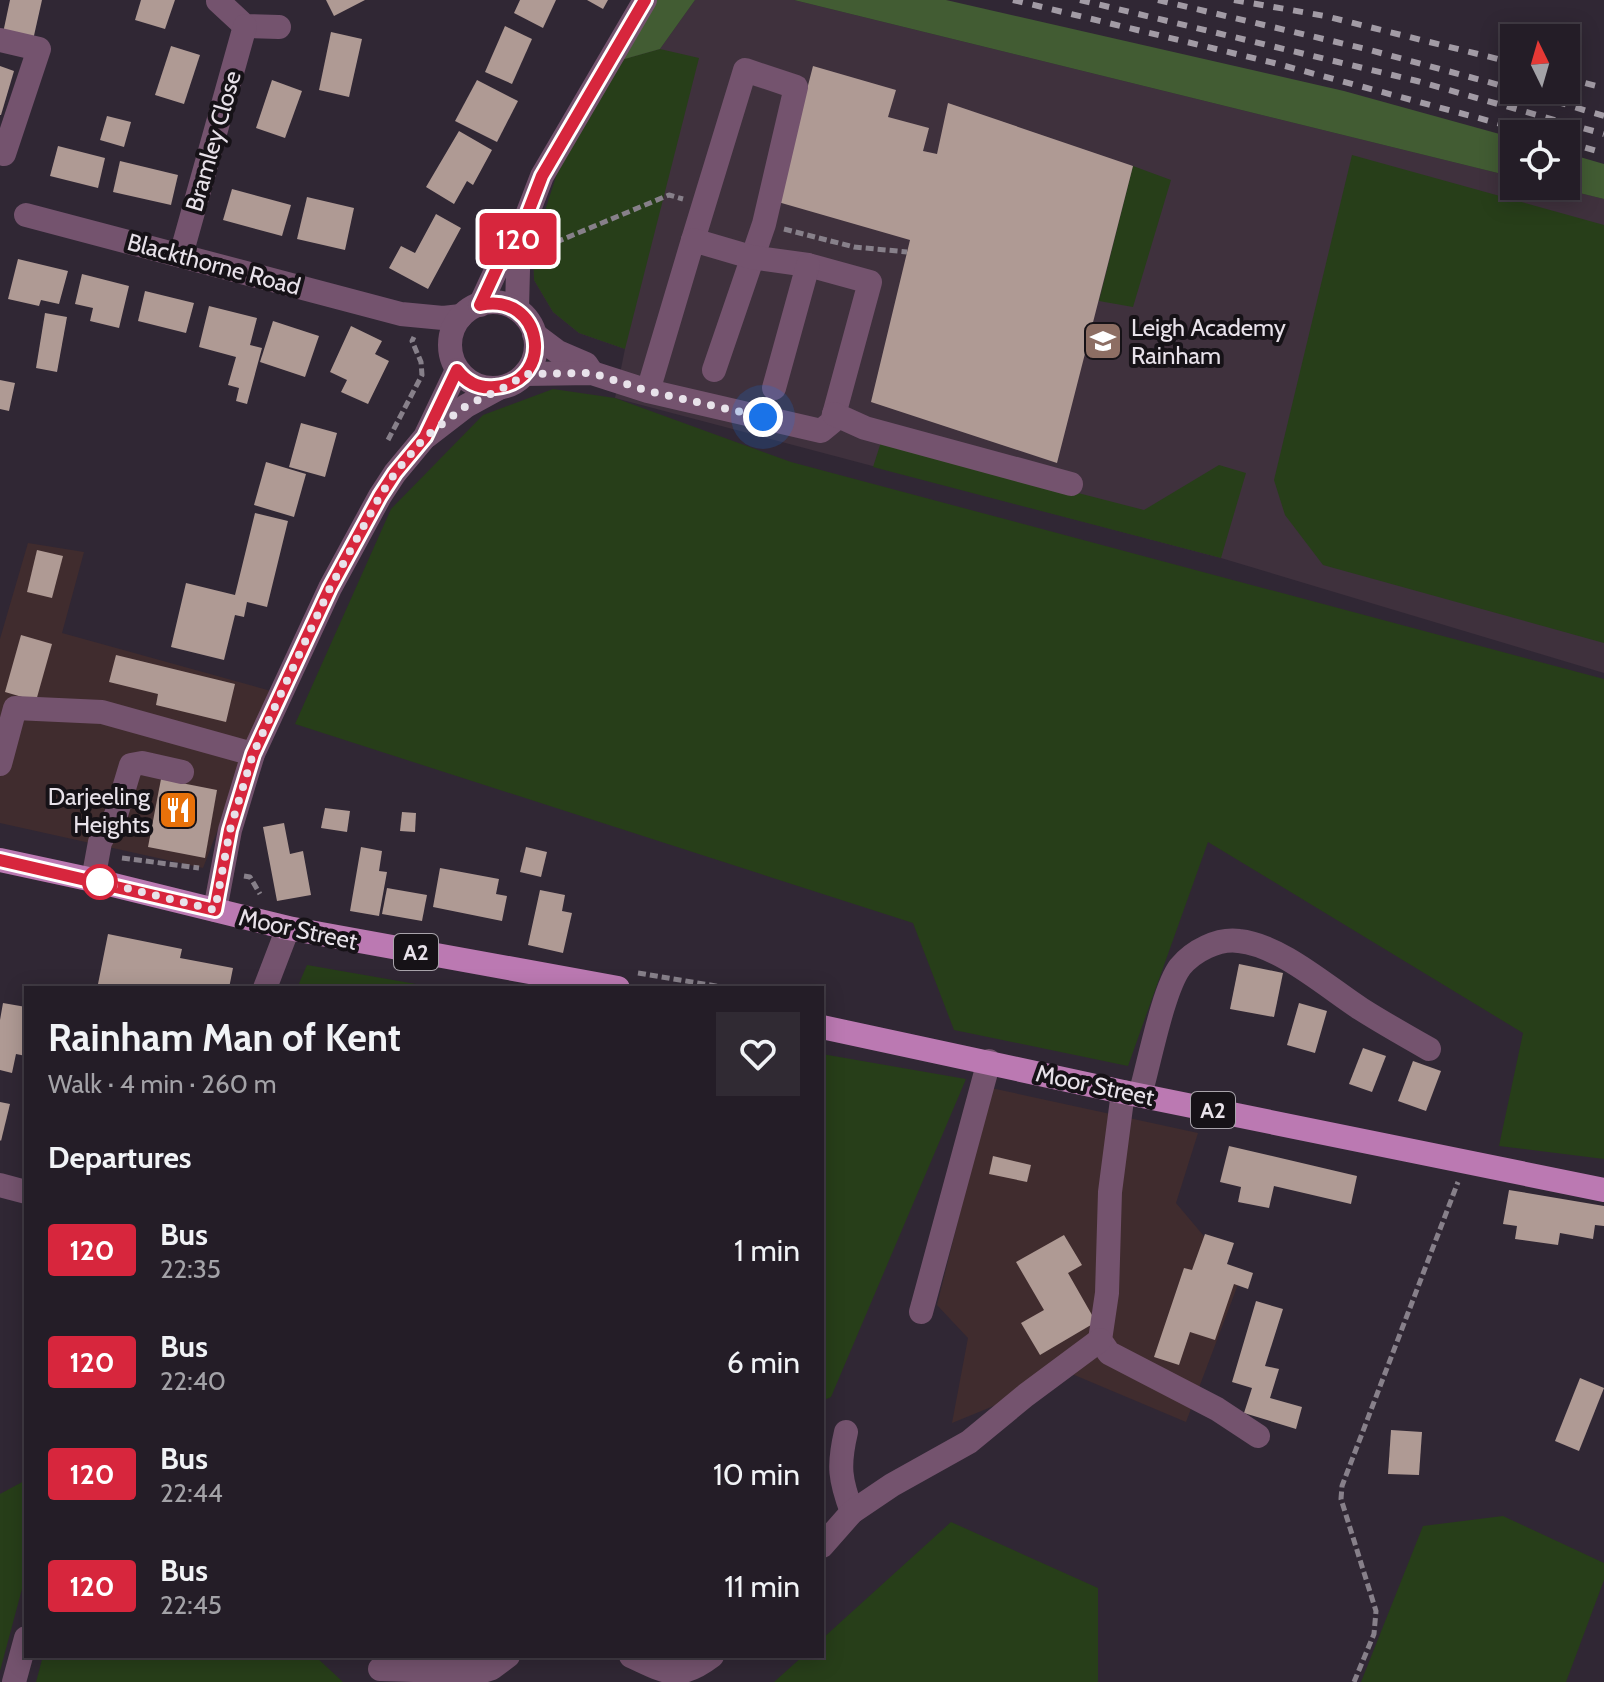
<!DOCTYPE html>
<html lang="en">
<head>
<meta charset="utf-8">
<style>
  :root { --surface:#241d27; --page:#302a33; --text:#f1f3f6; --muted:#a3a2a7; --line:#413b44 }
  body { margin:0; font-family:Cabin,sans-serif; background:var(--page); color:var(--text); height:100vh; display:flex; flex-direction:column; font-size:30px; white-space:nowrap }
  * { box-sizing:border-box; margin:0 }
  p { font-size:26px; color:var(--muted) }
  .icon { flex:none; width:44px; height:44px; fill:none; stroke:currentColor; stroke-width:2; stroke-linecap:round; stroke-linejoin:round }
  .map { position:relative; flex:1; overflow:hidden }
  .side { position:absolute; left:24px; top:986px; width:800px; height:672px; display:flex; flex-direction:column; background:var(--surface); border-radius:0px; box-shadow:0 4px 20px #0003,0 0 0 2px var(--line) }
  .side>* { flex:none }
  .badge { padding:0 16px; border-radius:6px; font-size:28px; line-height:52px }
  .needle { width:52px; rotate:355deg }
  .buttons { position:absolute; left:1500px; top:24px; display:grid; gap:16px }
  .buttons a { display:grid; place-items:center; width:80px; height:80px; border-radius:0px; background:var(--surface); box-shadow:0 4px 20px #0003,0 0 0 2px var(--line); font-size:40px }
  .you { position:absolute; width:40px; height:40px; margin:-20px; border:6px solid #fff; border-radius:50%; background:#1a73e8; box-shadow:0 0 0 12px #1a73e833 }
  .map>.badge { position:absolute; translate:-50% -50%; box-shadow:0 0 0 4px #fff }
  h2 { padding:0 24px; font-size:30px; line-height:72px }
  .round { display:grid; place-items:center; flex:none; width:84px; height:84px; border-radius:0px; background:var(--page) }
  .summary { display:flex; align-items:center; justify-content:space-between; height:136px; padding:0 24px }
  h1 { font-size:38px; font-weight:700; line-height:60px }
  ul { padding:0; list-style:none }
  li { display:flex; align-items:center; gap:24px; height:112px; padding:0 24px }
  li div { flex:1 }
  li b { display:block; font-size:30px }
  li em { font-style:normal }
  li .badge { min-width:88px; font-weight:700; text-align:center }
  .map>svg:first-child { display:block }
  .commercial { fill:#402c2e }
  .education { fill:#3f313d }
  .green { fill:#273e19 }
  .forest { fill:#425c33 }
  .building { fill:#af9a94 }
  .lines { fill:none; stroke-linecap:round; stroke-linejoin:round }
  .path { stroke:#87808a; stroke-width:5; stroke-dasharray:8 4; stroke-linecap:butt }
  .minor { stroke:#74536e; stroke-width:24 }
  .major { stroke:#bb79b2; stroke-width:24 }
  .rail { stroke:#a29ba5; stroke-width:6; stroke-dasharray:10 10; stroke-linecap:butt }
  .line-casing { stroke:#fff; stroke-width:18 }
  .line { stroke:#d7263d; stroke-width:12 }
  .walk { stroke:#e8e2ea; stroke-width:8; stroke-dasharray:0 14.4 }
  .stop-dot { fill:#fff; stroke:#d7263d; stroke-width:4 }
  .labels { text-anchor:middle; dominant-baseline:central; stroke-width:8; stroke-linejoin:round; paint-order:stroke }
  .shield { fill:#161217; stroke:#a9a4ab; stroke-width:2 }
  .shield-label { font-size:22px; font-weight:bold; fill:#e8e2ea }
  .street-label { font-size:24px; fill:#e8e2ea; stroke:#161217 }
  .poi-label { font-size:24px; fill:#e8e2ea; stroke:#161217; text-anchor:start }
</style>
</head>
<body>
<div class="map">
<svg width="1604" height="1682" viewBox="0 0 1604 1682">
  <rect width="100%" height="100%" fill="#302734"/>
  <g class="commercial">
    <polygon points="28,543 84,552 62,633 271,691 203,868 0,823 0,639"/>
    <polygon points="991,1088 1198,1133 1176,1203 1240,1279 1186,1422 1072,1374 952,1423 968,1338 937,1305"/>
  </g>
  <polygon class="education" points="695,0 794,0 1514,177 1514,186 1551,186 1604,199 1604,673 1221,558 615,398 625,349 579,333 553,312 534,280 533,248 621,60 660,49"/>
  <g class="green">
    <polygon points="660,49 699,58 625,349 579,333 553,312 534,280 533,248 561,161 621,60"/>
    <polygon points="1352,155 1604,225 1604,643 1323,565 1285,515 1274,480"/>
    <polygon points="1133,166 1171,180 1133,307 1099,301"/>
    <polygon points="553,389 615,398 791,462 1604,679 1604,1159 1499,1146 1523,1033 1208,842 1128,1066 954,1030 913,923 295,724 391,509 483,415"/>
    <polygon points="881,442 1144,510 1219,465 1246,473 1221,558 873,467"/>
    <polygon points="307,965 439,988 297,988"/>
    <polygon points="822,1054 966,1079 831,1397 822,1401"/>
    <polygon points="26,1480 26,1574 0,1671 0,1494"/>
    <polygon points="1503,1516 1604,1563 1604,1580 1566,1682 1361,1682 1423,1526"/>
    <polygon points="951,1522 1098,1588 1098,1682 774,1682 803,1656 822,1656 822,1639"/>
    <polygon points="43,1656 315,1656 343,1682 36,1682"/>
  </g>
  <g class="forest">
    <polygon points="657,0 695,0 660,49 621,60"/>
    <polygon points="794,0 946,0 1344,91 1514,138 1514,177"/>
    <polygon points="1566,153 1604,164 1604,199 1551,186 1566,186"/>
    <polygon points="352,1656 489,1656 483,1662"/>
  </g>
  <g class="building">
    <polygon points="10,0 42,0 33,40 3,33"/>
    <polygon points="141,0 175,0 165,29 135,20"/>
    <polygon points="326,0 365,0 334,16"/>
    <polygon points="520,0 556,0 543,28 514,13"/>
    <polygon points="587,0 608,0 603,9"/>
    <polygon points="505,26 532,39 512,84 485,72"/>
    <polygon points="331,32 362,39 349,97 319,90"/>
    <polygon points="171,46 200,55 184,104 155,95"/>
    <polygon points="0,66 14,71 1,115 0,115"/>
    <polygon points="813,66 896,90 888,117 929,128 923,151 937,154 948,103 1133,166 1057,463 871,402 910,240 778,202"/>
    <polygon points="272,80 302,91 285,138 256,128"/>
    <polygon points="477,80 518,101 497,142 455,121"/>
    <polygon points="107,116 131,122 124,147 100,140"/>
    <polygon points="459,131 492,150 473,185 467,181 454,204 426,187"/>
    <polygon points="58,146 105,158 98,188 50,176"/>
    <polygon points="120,161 178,175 171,205 113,192"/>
    <polygon points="232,189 291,205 282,236 223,220"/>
    <polygon points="307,197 354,208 345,250 297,239"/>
    <polygon points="436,214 461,228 428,289 389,268 401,246 415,253"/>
    <polygon points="18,259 68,271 59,304 41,300 39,306 8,299"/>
    <polygon points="82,274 129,286 119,328 90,321 93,308 75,304"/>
    <polygon points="145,291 194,303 186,333 138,321"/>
    <polygon points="209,306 257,318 250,345 262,348 247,404 236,401 239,388 228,385 236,357 199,347"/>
    <polygon points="45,313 67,317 57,372 36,368"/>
    <polygon points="273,321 319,336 305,377 260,362"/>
    <polygon points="351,326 382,341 375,354 389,361 368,404 341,392 347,380 330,372"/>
    <polygon points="0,380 15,383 9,411 0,409"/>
    <polygon points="301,423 337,433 325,477 289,467"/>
    <polygon points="266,462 306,474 294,517 254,505"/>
    <polygon points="255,513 288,521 267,607 247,602 244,617 235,615 224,660 171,647 186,583 235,595"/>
    <polygon points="37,550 63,556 52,598 27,592"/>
    <polygon points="21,635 52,644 36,701 5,692"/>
    <polygon points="116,655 235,684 226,722 156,705 158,694 109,682"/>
    <polygon points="161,779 217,790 205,858 148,847"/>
    <polygon points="325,808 350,811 347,832 321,828"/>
    <polygon points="402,812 416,813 415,832 400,831"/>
    <polygon points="284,823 290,854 303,851 311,895 277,901 263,827"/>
    <polygon points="361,847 382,851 379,871 387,872 379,916 350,911"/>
    <polygon points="526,847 547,852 541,877 520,872"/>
    <polygon points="440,868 499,879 496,894 507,896 502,921 433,907"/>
    <polygon points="387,888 427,895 422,921 382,914"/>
    <polygon points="540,890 565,895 562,911 572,913 563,953 528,945"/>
    <polygon points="108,934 182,949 180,958 233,968 229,988 120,988 98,984"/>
    <polygon points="1239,964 1283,973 1274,1017 1230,1009"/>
    <polygon points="3,1003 26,1007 26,1056 16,1054 12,1073 0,1070 0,1020"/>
    <polygon points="1299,1003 1327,1011 1315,1053 1287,1045"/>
    <polygon points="1363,1048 1386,1056 1372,1092 1349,1084"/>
    <polygon points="1413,1061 1441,1071 1426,1111 1398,1101"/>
    <polygon points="0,1102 10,1104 1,1141 0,1140"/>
    <polygon points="1229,1146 1357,1176 1351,1204 1274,1186 1269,1208 1238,1202 1241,1187 1220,1182"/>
    <polygon points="993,1156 1031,1165 1027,1182 989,1174"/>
    <polygon points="1509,1190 1604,1206 1604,1226 1595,1225 1593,1239 1560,1233 1558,1245 1515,1239 1517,1226 1503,1224"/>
    <polygon points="1205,1234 1234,1243 1227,1264 1253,1273 1248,1289 1234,1284 1215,1340 1190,1332 1179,1365 1154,1357 1184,1268 1192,1270"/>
    <polygon points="1064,1235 1082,1265 1068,1273 1096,1322 1040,1355 1021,1323 1044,1310 1016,1262"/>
    <polygon points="1256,1301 1283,1309 1265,1366 1279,1369 1270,1398 1302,1407 1296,1429 1244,1413 1252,1388 1232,1382"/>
    <polygon points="1580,1378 1604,1388 1579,1451 1555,1441"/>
    <polygon points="1391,1430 1422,1432 1419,1475 1388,1474"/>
  </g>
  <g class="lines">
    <g class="path">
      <polyline points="784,229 854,247 907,252"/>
      <polyline points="544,242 554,243 669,195 683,199"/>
      <polyline points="388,440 422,375 421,362 412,341 414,337"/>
      <polyline points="122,858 199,868"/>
      <polyline points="244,876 250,877 260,894"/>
      <polyline points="638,973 728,988"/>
      <polyline points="1354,1682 1374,1634 1376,1611 1341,1499 1342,1486 1458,1182"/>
    </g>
    <g class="minor">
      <polyline points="218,1 245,26 279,27"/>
      <polyline points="0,40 39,49 4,154"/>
      <polyline points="26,215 401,314 443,318 461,316"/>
      <polyline points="693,240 745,70 796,87 764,224 714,370"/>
      <polyline points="514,249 518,270 517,309"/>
      <polyline points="181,255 245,26"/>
      <circle cx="493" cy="345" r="43"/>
      <polyline points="480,305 498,266 514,249 542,176 645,0"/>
      <polyline points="534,334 558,352 586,364 592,373"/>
      <polyline points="525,374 592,373 648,391 821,431 832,422 870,282 808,265 751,257 693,240 648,391"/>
      <polyline points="774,388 808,265"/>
      <polyline points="834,414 865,428 1071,484"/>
      <polyline points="427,436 466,406 499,388"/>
      <polyline points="0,764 15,708 102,712 253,754"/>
      <polyline points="93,880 100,842 116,815 131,765 142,763 182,772"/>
      <polyline points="215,910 230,830 253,754 330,588 380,496 395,473 425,437 457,370"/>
      <polyline points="265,988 288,928"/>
      <polyline points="1123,1092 1110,1192 1107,1293 1100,1340 1109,1353 1217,1409 1258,1436"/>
      <path d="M1140 1095C1149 1064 1163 990 1180 967 1193 951 1218 938 1239 941 1280 945 1327 987 1361 1009 1383 1023 1406 1036 1429 1049"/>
      <polyline points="0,1185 26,1192"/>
      <polyline points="921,1312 989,1061"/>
      <path d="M846 1432C838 1466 840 1480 852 1512"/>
      <polyline points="822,1546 852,1512 892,1485 969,1442 1026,1395 1100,1340"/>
      <path d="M631 1656C666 1672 678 1682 712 1656"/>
      <polyline points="380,1669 480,1672 492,1668 508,1656"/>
      <polyline points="14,1682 26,1638"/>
    </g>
    <g class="major">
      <polyline points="0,860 93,880 288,928 618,988"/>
      <polyline points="822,1027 1123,1092 1604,1190"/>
    </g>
    <g class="rail">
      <polyline points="1013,0 1274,63 1538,134"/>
      <polyline points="1080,0 1417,81 1604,134"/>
      <polyline points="1158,0 1366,49 1514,89"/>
      <polyline points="1234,0 1325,16 1514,63"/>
      <polyline points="1566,78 1604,88"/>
      <polyline points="1518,90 1604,116"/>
      <polyline points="1566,142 1604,153"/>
    </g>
  </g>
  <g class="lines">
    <g class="line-casing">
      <path id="line" d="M0 860 215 910 230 830 253 754 330 588 380 496 395 473 425 437 457 370C467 383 479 389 495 387 557 382 543 291 480 305L498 266 514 249 542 176 645 0"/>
    </g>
    <use href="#line" class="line"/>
    <polyline class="walk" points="100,882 93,880 215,910 230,830 253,754 330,588 380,496 395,473 425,437 466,406 511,384 525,374 592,373 648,391 763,417"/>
  </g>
  <defs>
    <g id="school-square" transform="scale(2)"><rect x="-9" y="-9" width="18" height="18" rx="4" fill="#8d6e63" stroke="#161217"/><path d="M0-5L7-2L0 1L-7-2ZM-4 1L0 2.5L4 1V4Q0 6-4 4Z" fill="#fff"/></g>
    <g id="restaurant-square" transform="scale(2)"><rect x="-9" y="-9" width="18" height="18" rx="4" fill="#e8710a" stroke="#161217"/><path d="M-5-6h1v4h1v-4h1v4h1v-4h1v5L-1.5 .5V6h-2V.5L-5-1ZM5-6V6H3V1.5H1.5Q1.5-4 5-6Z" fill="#fff"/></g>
  </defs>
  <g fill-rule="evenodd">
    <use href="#school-square" x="1103" y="341"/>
    <use href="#restaurant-square" x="178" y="810"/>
  </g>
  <circle class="stop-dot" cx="100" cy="882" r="16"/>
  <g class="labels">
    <g class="shield">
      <rect x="394" y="934" width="44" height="36" rx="6"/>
      <rect x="1191" y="1092" width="44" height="36" rx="6"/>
    </g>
    <g class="shield-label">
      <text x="416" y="952">A2</text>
      <text x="1213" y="1110">A2</text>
    </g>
    <g class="street-label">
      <text transform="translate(213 141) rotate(-74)">Bramley Close</text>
      <text transform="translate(214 264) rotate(15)">Blackthorne Road</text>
      <text transform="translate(298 929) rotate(12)">Moor Street</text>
      <text transform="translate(1095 1085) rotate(12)">Moor Street</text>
    </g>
    <g class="poi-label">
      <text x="1131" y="327">Leigh Academy<tspan x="1131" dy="28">Rainham</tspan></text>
      <text x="150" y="796" text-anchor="end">Darjeeling<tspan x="150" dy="28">Heights</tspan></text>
    </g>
  </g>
</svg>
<div class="buttons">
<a><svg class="needle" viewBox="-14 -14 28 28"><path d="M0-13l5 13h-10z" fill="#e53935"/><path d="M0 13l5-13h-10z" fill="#a3a2a7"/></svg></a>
<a><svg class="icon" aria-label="locate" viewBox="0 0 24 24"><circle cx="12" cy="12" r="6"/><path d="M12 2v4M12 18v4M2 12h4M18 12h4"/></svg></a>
</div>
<div class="you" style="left:763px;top:417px"></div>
<b class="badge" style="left:518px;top:239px;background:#d7263d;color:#fff">120</b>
<section class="side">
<div class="summary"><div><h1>Rainham Man of Kent</h1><p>Walk · 4 min · 260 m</p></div><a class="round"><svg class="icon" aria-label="heart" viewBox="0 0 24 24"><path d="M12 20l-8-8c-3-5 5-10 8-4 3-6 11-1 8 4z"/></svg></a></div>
<h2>Departures</h2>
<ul>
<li><span class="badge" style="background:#d7263d;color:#fff">120</span><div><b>Bus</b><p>22:35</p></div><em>1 min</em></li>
<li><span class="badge" style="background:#d7263d;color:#fff">120</span><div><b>Bus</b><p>22:40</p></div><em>6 min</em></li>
<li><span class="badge" style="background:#d7263d;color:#fff">120</span><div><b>Bus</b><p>22:44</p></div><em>10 min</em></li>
<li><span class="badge" style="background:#d7263d;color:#fff">120</span><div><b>Bus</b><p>22:45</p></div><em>11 min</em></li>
</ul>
</section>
</div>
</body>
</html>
